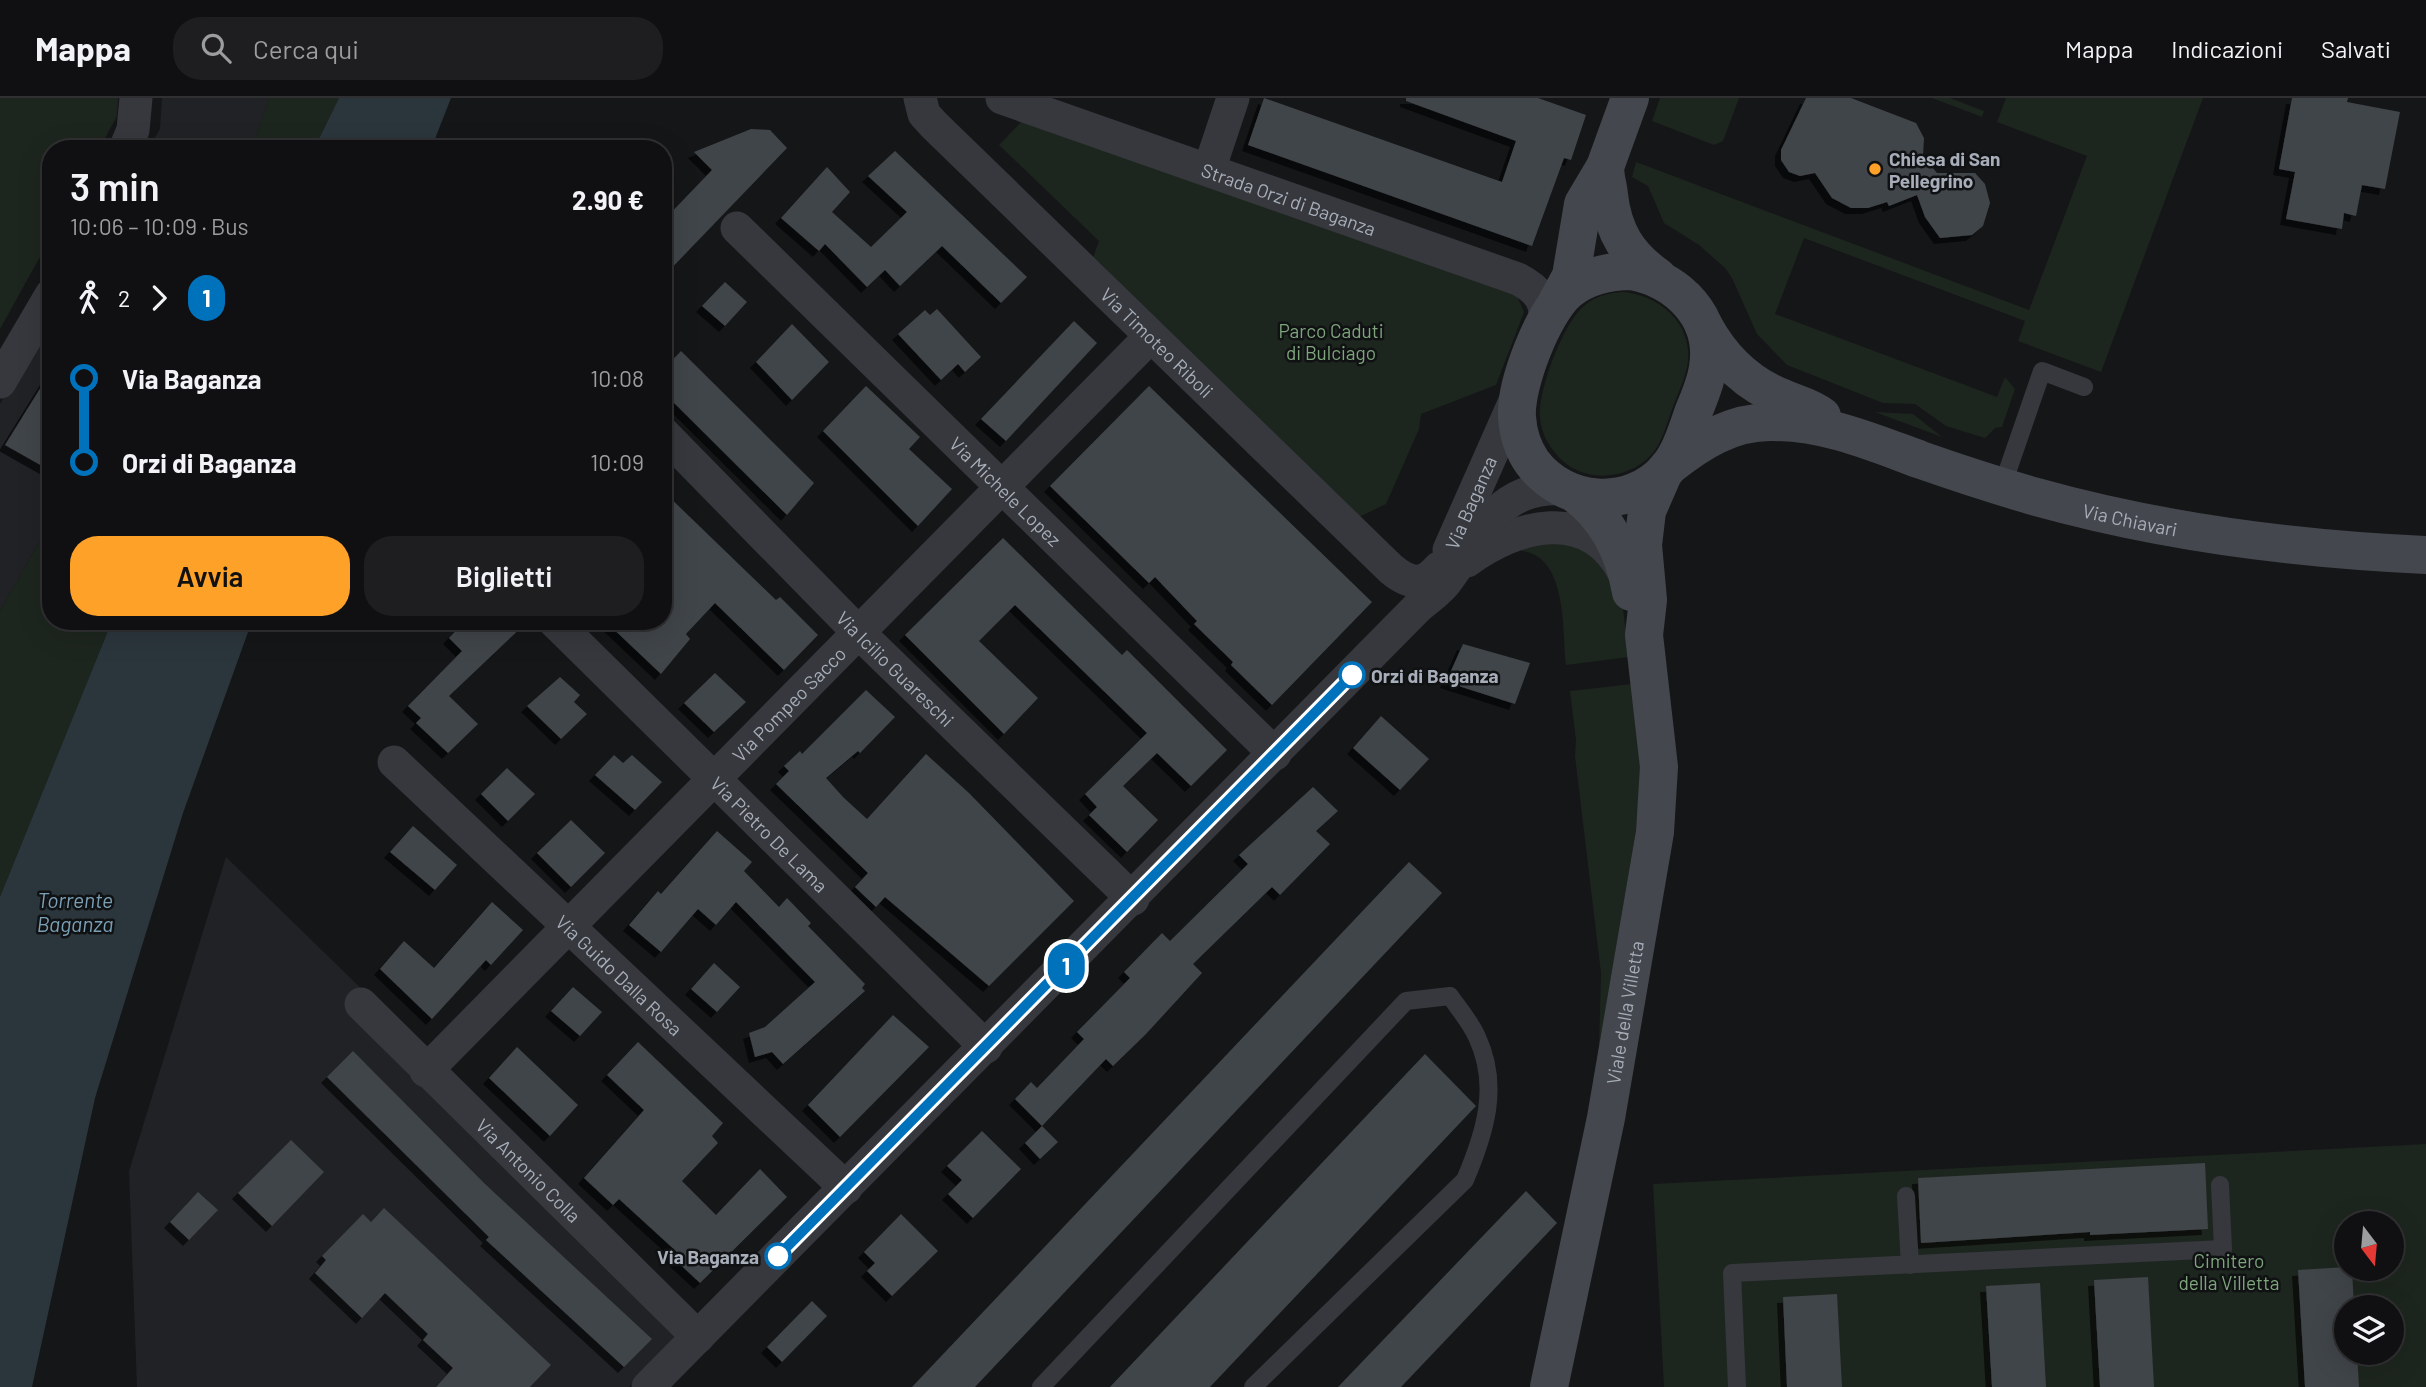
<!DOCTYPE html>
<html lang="it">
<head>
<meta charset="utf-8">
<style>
  :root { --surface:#101012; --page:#1e1e20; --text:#f1f3f6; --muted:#9c9d9f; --line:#303032; --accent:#fda128 }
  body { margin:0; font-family:Barlow,sans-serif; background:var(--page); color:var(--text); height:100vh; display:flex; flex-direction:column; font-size:26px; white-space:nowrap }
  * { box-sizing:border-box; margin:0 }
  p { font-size:23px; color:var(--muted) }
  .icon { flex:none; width:38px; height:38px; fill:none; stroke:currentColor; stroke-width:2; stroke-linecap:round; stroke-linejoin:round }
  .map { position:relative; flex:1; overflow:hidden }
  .side { position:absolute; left:42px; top:42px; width:630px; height:490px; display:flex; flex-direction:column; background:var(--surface); border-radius:28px; box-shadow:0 7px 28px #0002,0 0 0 2px var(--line) }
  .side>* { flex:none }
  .badge { padding:0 14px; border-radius:23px; font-size:24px; line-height:46px }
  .needle { width:46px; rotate:164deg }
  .fabs { position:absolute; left:2334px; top:1113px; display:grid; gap:14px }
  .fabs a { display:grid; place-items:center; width:70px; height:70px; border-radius:50%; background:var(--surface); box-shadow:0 7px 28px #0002,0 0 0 2px var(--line); font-size:35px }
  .map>.badge { position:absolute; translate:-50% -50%; box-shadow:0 0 0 4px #fff }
  .legs { display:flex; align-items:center; gap:10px; height:77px; padding:0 28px; font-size:23px }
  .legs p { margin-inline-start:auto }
  .overview { display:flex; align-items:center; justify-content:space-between; height:119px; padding:0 28px }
  h1 { font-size:38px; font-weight:600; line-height:52px }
  .primary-button { display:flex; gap:14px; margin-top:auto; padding:14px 28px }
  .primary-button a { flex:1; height:80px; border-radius:28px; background:var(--accent); color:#111; font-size:28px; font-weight:600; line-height:80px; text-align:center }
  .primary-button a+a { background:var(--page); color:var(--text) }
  ul { padding:0 28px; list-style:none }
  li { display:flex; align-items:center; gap:24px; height:84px; font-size:26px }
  li i { display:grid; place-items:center; width:10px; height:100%; margin:0 9px; background:currentColor }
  li i::after { content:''; width:18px; height:18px; margin:-9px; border:5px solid; border-radius:50%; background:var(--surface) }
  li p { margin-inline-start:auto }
  li:first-child i { background:linear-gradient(#0000 50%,currentColor 0) }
  li:last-child i { background:linear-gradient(currentColor 50%,#0000 0) }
  header { display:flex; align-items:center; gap:42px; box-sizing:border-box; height:98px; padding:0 35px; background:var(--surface); border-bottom:2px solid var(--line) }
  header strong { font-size:33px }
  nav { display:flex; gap:38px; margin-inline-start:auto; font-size:24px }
  .search { width:490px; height:63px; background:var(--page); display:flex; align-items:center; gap:18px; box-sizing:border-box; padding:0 24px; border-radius:28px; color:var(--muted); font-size:26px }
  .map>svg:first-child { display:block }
  .built { fill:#212225 }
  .green { fill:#1d261e; fill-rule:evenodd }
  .water { fill:#2b363c }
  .building { fill:#414448; filter:url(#shadow) }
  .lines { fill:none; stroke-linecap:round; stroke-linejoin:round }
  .lane { stroke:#36383d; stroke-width:18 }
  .street { stroke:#36383d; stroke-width:33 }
  .secondary { stroke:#44474d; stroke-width:38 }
  .line-1-casing { stroke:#fff; stroke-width:16 }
  .line-1 { stroke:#0072bc; stroke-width:10 }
  .poi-dot { fill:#fda128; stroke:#101113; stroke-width:2.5 }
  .stop-1-dot { fill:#fff; stroke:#0072bc; stroke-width:3.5 }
  .labels { text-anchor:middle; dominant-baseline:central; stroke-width:5; stroke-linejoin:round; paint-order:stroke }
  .poi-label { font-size:19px; font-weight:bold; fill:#a7aeb9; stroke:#101113; text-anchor:start }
  .street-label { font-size:19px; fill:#a7aeb9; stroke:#101113 }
  .park-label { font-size:19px; fill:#7ea57c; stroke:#101113 }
  .stop-label { font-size:19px; font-weight:bold; fill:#a7aeb9; stroke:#101113; text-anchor:start }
  .water-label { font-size:21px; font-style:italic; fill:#7ba0b6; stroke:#101113 }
</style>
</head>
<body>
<header>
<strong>Mappa</strong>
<div class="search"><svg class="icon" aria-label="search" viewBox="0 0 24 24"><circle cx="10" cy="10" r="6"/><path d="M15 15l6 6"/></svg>Cerca qui</div>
<nav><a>Mappa</a><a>Indicazioni</a><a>Salvati</a></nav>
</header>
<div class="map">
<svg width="2426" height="1289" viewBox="0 0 2426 1289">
  <defs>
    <filter id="shadow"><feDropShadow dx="-6" dy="6" stdDeviation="0" flood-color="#0009"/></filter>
  </defs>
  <rect width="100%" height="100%" fill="#151618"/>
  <g class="built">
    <polygon points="162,0 269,0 252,51 148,51 160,31"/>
    <polygon points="51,218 51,423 0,513 0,306"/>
    <polygon points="226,759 698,1218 629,1289 137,1289 129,1073"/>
  </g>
  <g class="green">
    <polygon points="0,0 118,0 117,18 99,51 51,51 51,139 0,231"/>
    <polygon points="269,0 339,0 314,51 252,51"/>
    <polygon points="1660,0 1739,0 1723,43 1714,47 1652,23"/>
    <polygon points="1932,0 1950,0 1984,13 1982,19"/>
    <polygon points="2006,0 2203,0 2101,274 2018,243 2025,223 1804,140 1775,216 1997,299 2005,279 2015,291 2002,329 1995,330 1985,340 1946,328 1915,306 1883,305 1787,267 1757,236 1732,180 1725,170 1699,147 1664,125 1648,88 1632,79 1636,64 2029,212 2087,58 1997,24"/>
    <polygon points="1022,23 1512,187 1524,214 1496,287 1421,316 1419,331 1386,406 1351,423 1100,165 1090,168 1099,143 999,47"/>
    <path d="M1623 194C1658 197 1692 224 1688 263 1686 280 1677 297 1671 314 1666 328 1662 345 1651 357 1627 383 1581 386 1557 357 1548 347 1541 334 1540 319 1538 293 1563 225 1584 208 1595 198 1608 195 1623 194Z"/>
    <polygon points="1875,314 1913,316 1942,339"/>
    <polygon points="51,423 51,523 112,523 0,799 0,513"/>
    <path d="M1551 439 1596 458 1622 503 1629 559 1566 567C1562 533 1568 459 1522 453L1520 445Z"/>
    <polygon points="1632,586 1641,678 1636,732 1599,950 1601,875 1575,658 1576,642 1570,593"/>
    <path d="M2426 1046V1289H1664L1653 1086ZM2347 1125H2392V1171H2347ZM2347 1209H2392V1255H2347Z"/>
  </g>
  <g class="water">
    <polygon points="339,0 451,0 431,51 314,51"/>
    <polygon points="112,523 252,523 183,715 95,1000 32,1289 0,1289 0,799"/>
  </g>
  <g class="building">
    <polygon points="1264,0 1502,84 1516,43 1406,3 1406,0 1538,0 1586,17 1571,62 1564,60 1532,148 1248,47"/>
    <polygon points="1806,0 1851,0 1916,25 1924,40 1923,58 1937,75 1975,75 1985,86 1990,105 1983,128 1972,137 1940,140 1925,119 1917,97 1889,108 1887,104 1868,110 1851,110 1832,100 1815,75 1800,78 1789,74 1781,62 1781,52"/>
    <polygon points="2292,0 2348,0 2347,4 2400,14 2385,91 2362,87 2356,118 2344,115 2342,131 2286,121 2295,74 2279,71"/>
    <polygon points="751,31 770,32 787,50 663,179 663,123 712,72 694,54"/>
    <polygon points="895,53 1027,179 1001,205 942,148 900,188 885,172 867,189 825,146 819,153 781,120 827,69 850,94 832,114 871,149 907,114 868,78"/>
    <polygon points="725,184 747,204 725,228 702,208"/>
    <polygon points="937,211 981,259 965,274 958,266 941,282 898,236 925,212 930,217"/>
    <polygon points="1074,223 1097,245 1006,343 981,321"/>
    <polygon points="792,226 829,264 792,302 756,264"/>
    <polygon points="681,253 814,385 787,417 663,294 663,272"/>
    <polygon points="51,273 51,373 5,347"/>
    <polygon points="866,288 920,339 909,351 952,391 918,428 823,333"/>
    <polygon points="1149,288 1372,504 1272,607 1231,567 1233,564 1194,526 1197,523 1155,479 1149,485 1050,388"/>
    <polygon points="663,393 776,502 780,499 818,537 784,572 715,505 686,536 690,541 661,576 605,523 663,523"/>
    <polygon points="1003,440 1122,557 1127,552 1227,652 1191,688 1157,655 1123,688 1158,722 1127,754 1089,717 1097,709 1085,696 1147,635 1015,507 979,543 1038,600 1004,636 905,537"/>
    <polygon points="465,523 528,523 449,598 478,626 448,655 416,625 421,620 408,608 462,553 449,540"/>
    <polygon points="1463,546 1530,565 1515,606 1446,584"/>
    <polygon points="715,575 746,604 714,634 684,605"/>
    <polygon points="560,579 580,597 574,604 587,616 561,641 527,608"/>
    <polygon points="866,592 895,619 860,655 858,653 826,680 843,699 867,721 926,656 969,695 1074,803 989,888 885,799 876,809 855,789 868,775 776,686 789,673 784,668 800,653 802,656"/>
    <polygon points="1381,618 1429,661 1400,692 1353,650"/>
    <polygon points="614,657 623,665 632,657 662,684 635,712 595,677"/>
    <polygon points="507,670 535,696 508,723 481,696"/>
    <polygon points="1313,689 1338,713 1316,733 1330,746 1280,797 1272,789 1193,866 1202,875 1146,936 1113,968 1106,961 1042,1028 1015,1001 1031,984 1037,990 1084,941 1077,934 1130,880 1124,874 1162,835 1170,843 1248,766 1239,757"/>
    <polygon points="571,722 605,755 571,789 537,755"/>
    <polygon points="413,728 457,767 435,792 390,754"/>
    <polygon points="717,733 752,764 744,773 779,809 787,800 811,825 808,828 865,886 862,890 865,893 783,966 772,954 755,959 749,935 765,929 815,884 736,804 716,827 698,811 661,854 629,827 658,793 661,796"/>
    <polygon points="1409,764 1442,795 975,1289 912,1289"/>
    <polygon points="492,804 523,832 491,867 486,862 432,921 380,871 404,843 434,870"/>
    <polygon points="714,865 740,889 717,914 691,891"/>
    <polygon points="573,889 602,914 580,938 551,913"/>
    <polygon points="893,917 929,949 840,1039 808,1007"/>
    <polygon points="638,944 723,1025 712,1038 718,1045 682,1083 716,1117 760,1071 787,1099 700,1185 672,1159 677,1154 619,1101 613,1107 584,1080 644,1012 607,977"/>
    <polygon points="517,949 578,1007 550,1038 489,980"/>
    <polygon points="353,953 484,1085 652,1241 624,1269 486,1142 489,1139 327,979"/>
    <polygon points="1425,956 1476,1008 1210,1289 1110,1289"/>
    <polygon points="1042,1028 1058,1044 1040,1061 1025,1045"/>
    <polygon points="982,1033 1021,1071 973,1120 948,1096 962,1082 947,1068"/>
    <polygon points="291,1042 324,1074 272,1128 238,1095"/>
    <polygon points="2205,1065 2208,1131 2090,1137 2090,1134 1921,1145 1918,1080"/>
    <polygon points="1526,1093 1557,1125 1401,1289 1338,1289"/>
    <polygon points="198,1094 218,1112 189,1142 170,1124"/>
    <polygon points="384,1110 551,1267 530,1289 436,1289 453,1270 423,1242 428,1236 385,1195 362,1220 315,1175 326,1162 322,1158 363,1116 371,1124"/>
    <polygon points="901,1116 938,1153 892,1198 867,1173 875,1165 864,1154"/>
    <polygon points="2347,1169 2352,1171 2354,1209 2347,1209 2347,1255 2357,1255 2359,1289 2305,1289 2298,1172"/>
    <polygon points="2148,1179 2154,1289 2100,1289 2094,1182"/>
    <polygon points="2040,1185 2046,1289 1992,1289 1986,1188"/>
    <polygon points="1837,1196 1842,1289 1787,1289 1783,1199"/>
    <polygon points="812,1203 827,1218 782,1264 767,1249"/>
  </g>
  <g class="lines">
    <g class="lane">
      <polyline points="2002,389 2042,273 2084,289"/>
      <polyline points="1906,1098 1910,1167"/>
      <path d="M1041 1289 1406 903 1450 898C1459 911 1471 925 1477 939 1500 988 1485 1035 1465 1082L1253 1289"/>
      <polyline points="1737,1289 1732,1175 2223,1151 2220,1087"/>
    </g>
    <g class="street">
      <path id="s1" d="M920 0 924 16 934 27 1391 471C1409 486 1423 489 1439 470"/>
      <path id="s2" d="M1002 0 1518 181C1539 192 1550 206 1543 229"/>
      <polyline points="125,51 133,32 136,0"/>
      <polyline points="1209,72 1233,0"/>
      <path id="s3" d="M737 130 1275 656"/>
      <polyline points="0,284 51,197"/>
      <path id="s4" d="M663 335 858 534 1133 801"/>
      <path id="s5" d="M1449 452 1519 294"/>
      <path d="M1467 463C1516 427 1588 407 1623 473"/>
      <path id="s6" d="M554 523 986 949"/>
      <path id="s7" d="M394 664 846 1090"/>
      <path id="s8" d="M361 906 698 1239"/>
      <path id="s9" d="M426 973 1150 239"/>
      <path d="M648 1289 1417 510C1428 500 1440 493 1448 481 1482 436 1498 386 1564 391"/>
    </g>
    <g class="secondary">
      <path d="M1605 69C1605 79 1608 87 1609 97 1613 134 1628 158 1658 179"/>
      <path d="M1632 173C1678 182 1716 219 1708 269 1706 285 1699 300 1693 315 1686 335 1680 356 1666 372 1629 413 1564 407 1532 364 1523 351 1518 335 1517 319 1515 287 1543 214 1568 193 1586 178 1608 173 1632 173Z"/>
      <polyline points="1557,204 1571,178 1583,106 1605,69 1630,0"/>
      <path d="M1704 228C1722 261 1747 286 1783 300 1796 306 1811 309 1822 318"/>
      <path id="s10" d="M1668 369C1699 344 1732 323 1773 324 1826 324 1872 344 1921 362 1958 375 1995 387 2033 398 2161 434 2293 451 2426 457"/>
      <path d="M1574 395C1607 419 1624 454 1631 494"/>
      <path id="s11" d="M1549 1289 1606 1020 1655 734 1659 669 1644 537 1648 502 1643 447 1647 413 1664 374"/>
    </g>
  </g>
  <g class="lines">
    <g class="line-1-casing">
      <polyline id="line-1" points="778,1158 1352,577"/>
    </g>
    <use href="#line-1" class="line-1"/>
  </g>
  <circle class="poi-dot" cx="1875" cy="71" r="7"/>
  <g class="stop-1-dot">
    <circle cx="1352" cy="577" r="12"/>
    <circle cx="778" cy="1158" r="12"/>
  </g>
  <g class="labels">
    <g class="poi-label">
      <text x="1889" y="60">Chiesa di San<tspan x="1889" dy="22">Pellegrino</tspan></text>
    </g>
    <g class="street-label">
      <text stroke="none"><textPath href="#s2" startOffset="304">Strada Orzi di Baganza</textPath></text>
      <text stroke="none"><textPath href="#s1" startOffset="343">Via Timoteo Riboli</textPath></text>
      <text stroke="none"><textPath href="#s3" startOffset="376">Via Michele Lopez</textPath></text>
      <text stroke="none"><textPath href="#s5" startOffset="52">Via Baganza</textPath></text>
      <text stroke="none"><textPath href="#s10" startOffset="488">Via Chiavari</textPath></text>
      <text stroke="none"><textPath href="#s4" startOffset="331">Via Icilio Guareschi</textPath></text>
      <text stroke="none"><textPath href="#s9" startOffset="516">Via Pompeo Sacco</textPath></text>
      <text stroke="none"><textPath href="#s6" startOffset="303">Via Pietro De Lama</textPath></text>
      <text stroke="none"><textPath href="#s7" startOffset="310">Via Guido Dalla Rosa</textPath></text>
      <text stroke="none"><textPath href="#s11" startOffset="382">Viale della Villetta</textPath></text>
      <text stroke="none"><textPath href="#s8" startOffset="236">Via Antonio Colla</textPath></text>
    </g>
    <g class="park-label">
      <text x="1331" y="232">Parco Caduti<tspan x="1331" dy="22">di Bulciago</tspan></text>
      <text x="2229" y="1162">Cimitero<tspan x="2229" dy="22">della Villetta</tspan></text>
    </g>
    <g class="stop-label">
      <text x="1371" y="577">Orzi di Baganza</text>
      <text x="759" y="1158" text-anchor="end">Via Baganza</text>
    </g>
    <g class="water-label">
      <text x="75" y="801">Torrente<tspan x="75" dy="24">Baganza</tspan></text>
    </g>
  </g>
</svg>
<div class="fabs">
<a><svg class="needle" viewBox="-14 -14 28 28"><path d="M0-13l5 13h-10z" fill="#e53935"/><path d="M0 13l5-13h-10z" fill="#9c9d9f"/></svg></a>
<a><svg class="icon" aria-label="layers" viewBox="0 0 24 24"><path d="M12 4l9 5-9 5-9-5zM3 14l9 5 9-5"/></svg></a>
</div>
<b class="badge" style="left:1066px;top:868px;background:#0072bc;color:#fff">1</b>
<section class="side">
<div class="overview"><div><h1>3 min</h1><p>10:06 – 10:09 · Bus</p></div><b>2.90 €</b></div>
<div class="legs"><svg class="icon" aria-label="walk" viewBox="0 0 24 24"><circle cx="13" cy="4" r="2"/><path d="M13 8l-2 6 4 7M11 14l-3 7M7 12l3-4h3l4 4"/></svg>2<svg class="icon" aria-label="forward" viewBox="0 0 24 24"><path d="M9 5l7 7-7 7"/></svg><b class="badge" style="background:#0072bc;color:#fff">1</b></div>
<ul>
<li><i style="color:#0072bc"></i><b>Via Baganza</b><p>10:08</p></li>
<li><i style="color:#0072bc"></i><b>Orzi di Baganza</b><p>10:09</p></li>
</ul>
<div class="primary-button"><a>Avvia</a><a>Biglietti</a></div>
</section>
</div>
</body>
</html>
